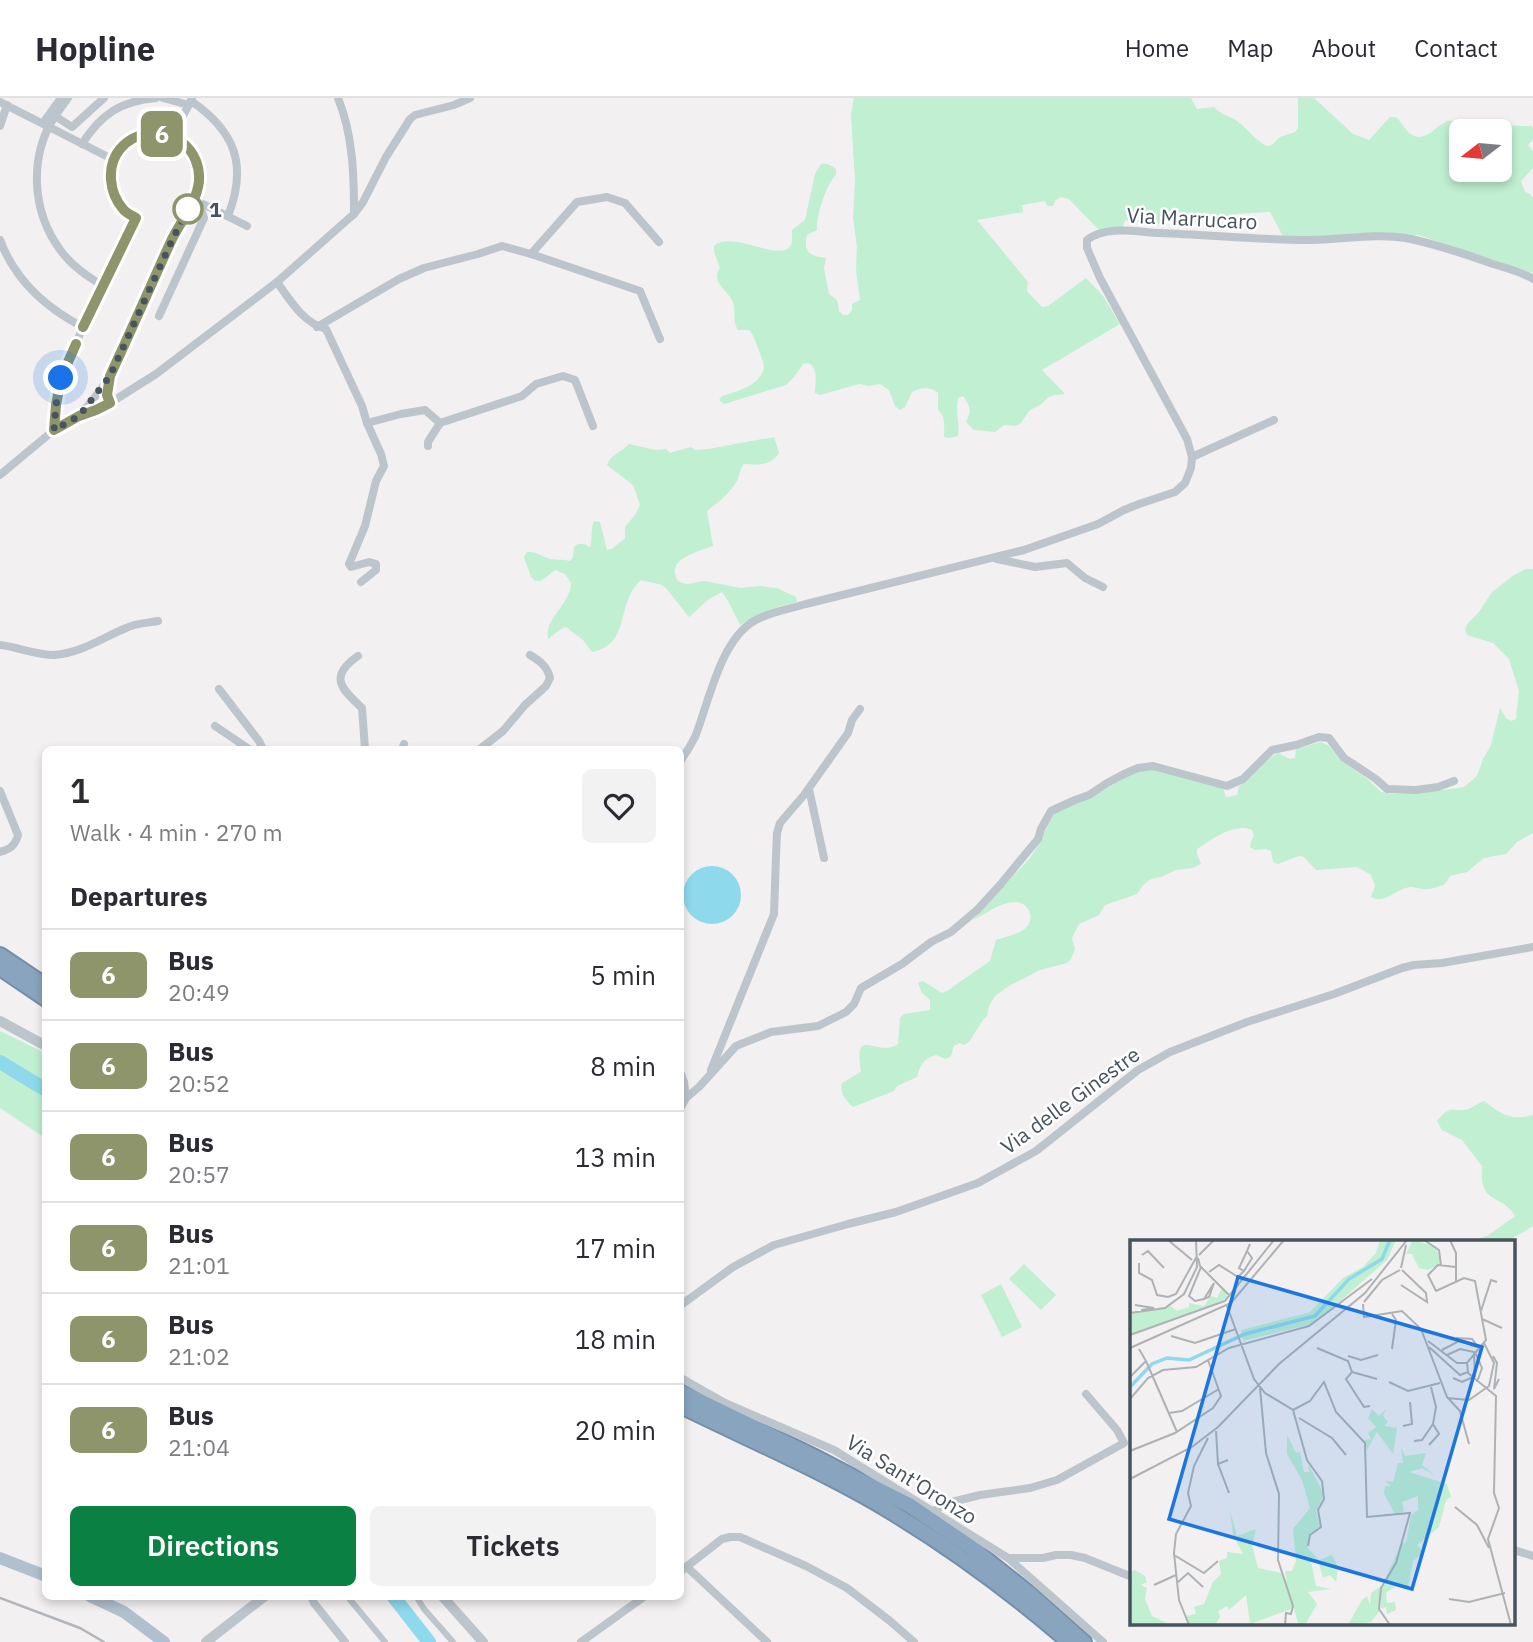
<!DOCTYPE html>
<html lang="en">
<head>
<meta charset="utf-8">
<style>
  :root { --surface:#fff; --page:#f2f2f3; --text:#2b2b33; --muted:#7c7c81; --line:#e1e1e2; --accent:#0b8043 }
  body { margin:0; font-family:"IBM Plex Sans",sans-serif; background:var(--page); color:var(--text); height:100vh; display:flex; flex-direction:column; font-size:26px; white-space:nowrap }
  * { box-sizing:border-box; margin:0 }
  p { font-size:23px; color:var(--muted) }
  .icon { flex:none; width:38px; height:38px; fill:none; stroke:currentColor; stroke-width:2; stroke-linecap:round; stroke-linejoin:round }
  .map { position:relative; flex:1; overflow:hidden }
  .side { position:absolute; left:42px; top:648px; width:642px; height:854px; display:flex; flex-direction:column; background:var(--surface); border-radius:10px; box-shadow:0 4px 10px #0003 }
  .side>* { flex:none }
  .badge { padding:0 14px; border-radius:10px; font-size:24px; line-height:46px }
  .needle { width:46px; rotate:254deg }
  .buttons { position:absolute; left:1449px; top:21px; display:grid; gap:14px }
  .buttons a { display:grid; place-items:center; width:63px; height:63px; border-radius:10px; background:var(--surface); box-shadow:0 4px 10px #0003; font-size:35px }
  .you { position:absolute; width:35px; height:35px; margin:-18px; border:5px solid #fff; border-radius:50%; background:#1a73e8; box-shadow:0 0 0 10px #1a73e833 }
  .map>.badge { position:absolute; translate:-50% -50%; box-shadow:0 0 0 4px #fff }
  h2 { padding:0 28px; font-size:26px; line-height:63px }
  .round { display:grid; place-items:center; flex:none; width:74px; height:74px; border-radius:10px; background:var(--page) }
  .headline { display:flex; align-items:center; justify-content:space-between; height:119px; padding:0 28px }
  h1 { font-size:33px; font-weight:600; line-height:52px }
  .primary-button { display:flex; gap:14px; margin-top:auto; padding:14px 28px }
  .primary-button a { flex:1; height:80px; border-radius:10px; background:var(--accent); color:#fff; font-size:28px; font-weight:600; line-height:80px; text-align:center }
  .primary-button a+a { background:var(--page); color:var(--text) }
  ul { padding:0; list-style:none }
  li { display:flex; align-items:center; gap:21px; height:91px; padding:0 28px; border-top:2px solid var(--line) }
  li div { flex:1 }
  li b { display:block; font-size:26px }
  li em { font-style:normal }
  li .badge { min-width:77px; font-weight:700; text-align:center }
  header { display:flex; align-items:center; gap:42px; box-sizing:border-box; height:98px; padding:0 35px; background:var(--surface); border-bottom:2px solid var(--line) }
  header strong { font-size:33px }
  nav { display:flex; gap:38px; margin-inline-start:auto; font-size:24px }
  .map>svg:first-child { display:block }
  .green { fill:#c0efd1; fill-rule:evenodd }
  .water { fill:#8ed9eb }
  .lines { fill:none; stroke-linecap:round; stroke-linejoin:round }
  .river { stroke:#8ed9eb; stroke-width:14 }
  .motorway-casing { stroke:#748fa9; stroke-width:18 }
  .pedestrian { stroke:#bcc5cc; stroke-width:6 }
  .minor { stroke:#bcc5cc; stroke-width:8 }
  .tertiary { stroke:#bcc5cc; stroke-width:10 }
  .primary { stroke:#b0c0ce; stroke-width:12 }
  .motorway { stroke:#89a4be; stroke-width:14 }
  .rail { stroke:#b2b5ba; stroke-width:2.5 }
  .line-casing { stroke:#fff; stroke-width:16 }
  .line { stroke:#8e956b; stroke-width:10 }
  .walk { stroke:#48545d; stroke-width:7; stroke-dasharray:0 12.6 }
  .stop-dot { fill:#fff; stroke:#8e956b; stroke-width:3.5 }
  .labels { text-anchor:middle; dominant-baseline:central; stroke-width:5; stroke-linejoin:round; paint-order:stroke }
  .stop-label { font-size:21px; font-weight:bold; fill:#48545d; stroke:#fff; text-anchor:start }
  .street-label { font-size:21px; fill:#48545d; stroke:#fff }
  .inset-river { fill:none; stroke:#8ed9eb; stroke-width:3.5 }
  .inset-road { fill:none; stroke:#aeb2b5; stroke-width:2 }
  .view { fill:#1c76e0; fill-opacity:0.15; stroke:#1c76e0; stroke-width:3.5 }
  .inset-edge { fill:none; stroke:#48545d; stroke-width:3.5 }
</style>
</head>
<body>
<header>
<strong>Hopline</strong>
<nav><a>Home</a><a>Map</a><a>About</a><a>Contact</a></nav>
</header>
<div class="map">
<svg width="1533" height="1544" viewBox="0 0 1533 1544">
  <rect width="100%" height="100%" fill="#f2f0f0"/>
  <g class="green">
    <path d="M854 0H1191L1197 11 1214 9C1223 18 1225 16 1234 21 1247 29 1253 41 1267 48L1272 47 1280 39 1295 34 1298 30V0H1314L1353 36 1369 42 1390 19H1396C1402 24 1407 36 1414 38 1428 43 1437 26 1448 23 1457 22 1467 25 1476 26 1494 27 1512 28 1531 28L1533 30V41L1528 47 1533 53V70L1521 83 1525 94 1530 96 1533 100V175L1418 137 1370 136 1284 140 1270 114 1236 116 1215 121 1193 124 1167 123 1161 124 1156 128 1125 122 1122 131H1098L1069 101 1060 99 1055 103 1053 108H1047L1045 103 1022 107 1023 114 977 122 1028 184 1027 193 1042 209 1048 208 1086 180 1103 198 1120 226 1042 272 1065 296 1055 297 1049 299 1040 307 1030 312 1020 326 1015 328 1004 327 995 334 974 332 966 324C972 311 971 310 963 298L958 300C955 313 960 325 958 338L949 340 944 339C944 329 946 319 938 312V295C930 288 921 290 912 294L905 309 900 312 895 308 889 292 880 286 869 288 859 286 820 297 815 295C815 284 819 272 809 265L803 266 794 279 786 287 724 306 719 302 722 298C736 294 761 287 764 270 764 265 761 258 759 253 756 245 755 239 749 232H738C732 223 736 214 733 204 728 192 710 184 720 170L714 154V148C732 132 776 163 790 149 793 145 792 138 792 132L805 122 815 76 821 66C827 65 831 67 836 71V77C826 86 816 119 817 132L807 137C803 155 810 158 826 160L824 170 829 196 837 202 839 213 843 217H848L852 212V206L860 202 856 172 857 149 853 119 855 84 851 16ZM1461 33H1500V72H1461Z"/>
    <path d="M774 339 779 355C771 368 757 367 744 366 739 372 740 377 737 383 729 396 719 404 707 413L713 448C703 452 677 458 675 471 674 474 676 479 677 482L682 485 688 486 704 483 741 490 761 488 777 490 796 499 797 504C777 508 757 516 740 527L728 503 722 494 709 501 689 519 666 490 662 487 641 482C615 505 632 546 592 554L583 542 566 529 561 531 548 541C545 523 562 512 568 497 570 494 571 487 571 485L565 476 555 472 541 483H535L531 479 524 459 527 454C536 453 542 459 551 461 557 462 563 461 570 463L573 459 574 449 578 446H584L590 449C593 441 590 432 594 423L600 424 607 452 612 451 625 440V429L635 417 640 407 633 387 607 367C610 357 622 354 629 346L656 352 666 351 670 355 691 349 696 352 708 351Z"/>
    <path d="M1526 471H1533V735L1517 744 1506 756 1484 760 1467 774 1450 778 1444 787C1439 788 1433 791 1427 791 1421 792 1415 789 1410 789 1395 791 1385 807 1371 799L1375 788 1371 777 1357 769 1316 772 1304 759 1299 758 1278 766 1273 764 1271 753 1265 751 1255 752 1250 749 1251 743 1254 738 1252 732C1233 724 1213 741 1197 751V756L1201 766 1193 770 1176 772 1161 779 1151 781 1143 787 1137 796 1105 807 1099 817 1079 826 1072 840 1075 851 1071 861 1067 865 1040 872 1009 888 995 898 989 908 987 918 983 922 969 944 964 947 959 945 954 948 951 958 946 961 936 957C924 961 920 966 917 979L897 988 894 993 853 1009C846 1002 839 995 842 985L861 974C853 925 877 961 898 946L900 920 904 916 930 912V902L922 895 918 885 923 883 942 895 947 893 990 863 996 842C1005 839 1016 837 1023 832 1036 824 1031 804 1015 804 1001 804 985 816 973 822L1029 761 1038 748 1051 721 1056 714 1065 708 1086 702 1126 679 1142 673 1155 671 1223 690 1226 699 1237 697 1239 688C1253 679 1263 663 1278 655L1290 661 1295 660 1296 651 1321 644 1329 648 1341 663 1366 680 1381 694 1392 696 1429 694 1464 689 1477 678 1483 661 1491 647 1500 610 1506 620 1511 623 1516 621 1519 593 1509 561 1493 545 1467 537 1465 532 1467 526 1479 514 1492 494 1514 477Z"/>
    <polygon points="0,933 39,952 45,957 45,1040 0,1010"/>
    <path d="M1484 1003C1501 1016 1510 1023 1533 1017V1128L1508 1143H1472L1489 1137 1515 1118C1501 1094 1479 1109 1482 1068L1462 1042 1442 1032 1437 1023C1452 1004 1453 1016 1468 1011 1473 1009 1479 1005 1484 1003Z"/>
    <polygon points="1024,1166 1056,1197 1041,1212 1009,1181"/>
    <polygon points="1001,1186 1022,1229 1002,1239 981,1197"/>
  </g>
  <circle class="water" cx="712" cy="797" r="29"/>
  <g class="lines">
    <g class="river">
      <polyline points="0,964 46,992"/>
      <polyline points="393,1498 429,1544"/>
    </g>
    <g class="motorway-casing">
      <g id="motorway">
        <polyline points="0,857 46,888"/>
        <polyline points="0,870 46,901"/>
        <polyline points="681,1294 813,1358 857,1381 909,1407 972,1450 1031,1497 1084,1544"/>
        <path d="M681 1308C746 1340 814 1369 878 1406 946 1446 1009 1492 1069 1544"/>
      </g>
    </g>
    <g class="pedestrian">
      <polyline points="347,1498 385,1544"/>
      <polyline points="416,1498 424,1511 453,1544"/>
    </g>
    <g class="minor">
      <polyline points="163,0 189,7"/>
      <path d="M338 0C353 37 354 77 354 116"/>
      <path d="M191 3C235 33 248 67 228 118"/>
      <polyline points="0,4 114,62"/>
      <polyline points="55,18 68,0"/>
      <polyline points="43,25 61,0"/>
      <polyline points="0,28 7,7"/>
      <polyline points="173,38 192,0"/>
      <path d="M82 46C101 16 121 3 156 0"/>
      <polyline points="193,101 247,128"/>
      <path d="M0 142C15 182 46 210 83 229"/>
      <polyline points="531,156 640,193 660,241"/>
      <path d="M277 184C290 202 303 225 326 231L362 308 367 325 381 356 384 368 376 383 365 428 349 466 351 469 369 464 376 466V472L361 484"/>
      <path d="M103 188C87 178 72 168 61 153 31 113 29 58 55 18L72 29 104 0"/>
      <polyline points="159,218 204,120 202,114 190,107"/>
      <polyline points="317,229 399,181 424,170 478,156 502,148 531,156 577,104 607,99 625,105 659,144"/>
      <polyline points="110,305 107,297 110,281"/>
      <polyline points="367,325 401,316 425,312 440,325 428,344 428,348"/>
      <polyline points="440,325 522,298 536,286 563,278 575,282 593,328"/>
      <path d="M54 332 56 307 61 280 83 229 136 120C114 107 105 85 114 61 131 19 197 31 199 76 200 99 182 120 173 140 152 185 134 232 111 276 103 291 90 305 79 318"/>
      <polyline points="1192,359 1274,322"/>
      <polyline points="0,377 54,332 79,318 96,312 110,305 156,276 277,184 354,116 363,104 386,59 410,21 415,17 454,7 470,0"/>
      <polyline points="997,461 1035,469 1067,465 1085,480 1103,489"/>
      <path d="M0 547C18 549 36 557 54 557 81 555 102 540 126 530 136 525 147 525 158 523"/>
      <path d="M358 558C329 578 340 590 362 610L365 651"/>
      <polyline points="219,591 259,643 263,651"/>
      <polyline points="215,628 249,651"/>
      <polyline points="402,651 404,646"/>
      <path d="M480 651 503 633 525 607 546 588 550 580C547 568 540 563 530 557"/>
      <path d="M681 662C686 655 691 647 695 639 709 604 720 543 754 523 769 514 789 511 806 506L1024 452 1098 426 1124 412 1139 406 1175 394 1185 385 1191 370 1192 359 1187 341 1100 180 1087 150V142C1106 127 1137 134 1160 135 1210 137 1260 142 1310 142 1342 142 1374 135 1406 140 1436 146 1465 156 1493 166 1506 170 1522 174 1533 181"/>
      <polyline points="809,691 824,760"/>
      <path d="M0 693 18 737C15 748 10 751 0 754"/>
      <polyline points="711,972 774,816 776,758 777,735 780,725 804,697 848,635 852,622 860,611"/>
      <polyline points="681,976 684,984 686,1000"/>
      <polyline points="681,1009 686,1000 699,989 736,948 771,934 818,928 846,914 854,906 861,890 902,866 931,844 951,834 977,812 1000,787 1028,753 1038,741 1041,731 1051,713 1075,702 1089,697 1107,685 1124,676 1138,670 1153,668 1227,688 1243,681 1272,652 1296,647 1319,639 1329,640 1344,660 1376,681 1387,691 1416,692 1438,689 1454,683"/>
      <polyline points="681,1207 733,1169 774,1147 848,1126 896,1114 978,1085 1036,1053 1138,972 1170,954 1247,924 1334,896 1402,870 1414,867 1442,865 1533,849"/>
      <polyline points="681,1280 725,1305 834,1352 1008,1460 1043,1460 1056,1457 1071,1457 1085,1460 1132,1479"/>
      <polyline points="933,1413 952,1404 980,1397 1030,1390 1057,1382 1124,1345 1117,1332 1086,1296"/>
      <polyline points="1514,1452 1533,1458"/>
      <polyline points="1008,1460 1103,1544"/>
      <polyline points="687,1469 767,1544"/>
      <polyline points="681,1473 722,1441 730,1439 740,1439 806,1468 847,1490 890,1523 914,1544"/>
      <polyline points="311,1498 314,1505 345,1544"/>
      <polyline points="581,1544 645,1498"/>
    </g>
    <g class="tertiary">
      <polyline points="0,923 46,948"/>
      <polyline points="442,1498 483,1544"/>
      <polyline points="206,1544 265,1498"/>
    </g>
    <g class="primary">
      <polyline points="0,1460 46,1478"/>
      <polyline points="90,1498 124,1514 164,1544"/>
    </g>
    <use href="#motorway" class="motorway"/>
    <polyline class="rail" points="0,1500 80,1530 104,1544"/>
  </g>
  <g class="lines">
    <g class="line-casing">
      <path id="line" d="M76 246 61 280 56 307 54 332 79 318 96 312 110 305 107 297 110 278C131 233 151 187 172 141 181 123 197 104 199 83 200 68 194 54 183 45 165 30 135 33 120 51 106 68 109 95 123 111 126 115 131 117 136 120L83 229"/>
    </g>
    <use href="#line" class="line"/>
    <polyline class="walk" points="61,280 56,307 54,332 79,318 110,278 174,138 188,111"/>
  </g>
  <circle class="stop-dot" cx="188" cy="111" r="14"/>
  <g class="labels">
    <g class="stop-label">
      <text x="209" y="111">1</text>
    </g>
    <g class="street-label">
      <text transform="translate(1192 120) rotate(3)">Via Marrucaro</text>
      <text transform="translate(1070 1002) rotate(-36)">Via delle Ginestre</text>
      <text transform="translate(912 1381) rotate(32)">Via Sant'Oronzo</text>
    </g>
  </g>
  <g transform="translate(1130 1142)">
    <rect width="385" height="385" fill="#f2f0f0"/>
    <path d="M250 0H266L257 20 200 70 181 84 113 101 111 90 180 72 213 38 233 27 246 13ZM283 0 306 7 311 24 298 30 289 28 282 14H276ZM92 48 98 57 88 64 0 95V74L40 66 47 71 59 67V63L74 66 81 56 87 58ZM242 169 249 176 256 169 253 176 258 182 254 186 267 188 263 214 247 192 237 210 235 200 241 199 238 193 246 187 238 178ZM157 195 166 213 170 212 174 232H179L178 224 194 254 186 271 190 287 180 294 177 307 189 320 202 315 208 327 206 342 200 335 193 338 189 324 181 322 186 346 201 349 178 352 187 364 175 385 168 383 164 368 120 384 116 355 99 370 97 366 88 371 90 377 85 385H59L56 376 66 374 64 367 74 364 83 342 91 334 89 321 97 318V312L113 314 103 295 100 270 107 296 126 289 122 305 128 328 151 333 157 342 155 331H162L166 321 163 289 180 268 172 240 157 214ZM271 207 275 216 296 213 292 225 304 235 292 228 279 232 317 244 321 257 316 260 309 287 287 305 294 313 283 321 278 348 269 344 256 353 257 363 265 362 266 370 257 374 256 367 251 369V349L271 304 276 302 281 275 288 270V256L272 262 274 271 265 274 254 254 255 246H261L255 241 263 242 268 223H273ZM5 330 15 336 17 342 11 345 17 348 15 359 22 376 41 385H0V332ZM251 346 249 372 241 382 218 385 232 360 237 356 240 365 241 353Z" fill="#c0efd1"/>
    <path class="inset-river" d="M0 147 22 124 37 118 59 120 115 94 185 76 219 39 252 19 260 0"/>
    <path class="inset-road" d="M38 0 62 20M294 0 309 10 311 25M320 0 326 13V41M117 11 122 18 114 31 109 28 117 11 120 4M12 15 18 11 34 28M69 15 84 0M68 18 70 26 100 56M9 23V33L22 40 27 55 38 57 46 54 67 16M71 27 59 56 65 61 74 59 79 57 84 43 74 59M271 28 276 5M79 32 89 25 108 37 114 31M271 45 297 62 296 53 272 30M306 51 298 35 308 25 326 27M234 62 252 40 270 30M233 64 234 77 272 71 291 89 317 157 330 171 339 204M5 65 24 68 11 70M97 66 124 139 135 153 163 170 177 220 192 241 194 259 188 270 191 287 180 295 178 306M351 71 361 40 367 42M0 73 35 68 54 54 67 27 66 0M262 74 266 80 262 109M352 79 372 88M0 95 95 61 144 0M41 96 65 103 106 89M326 98 342 99 348 107M298 101 327 123H337L356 100 345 41 334 38 306 51M299 107 330 135 338 132 337 123M0 108 101 63 154 0M187 108 218 121 222 132 216 139 234 167 240 166M312 110 329 101 350 108M346 114 352 128 347 142M317 115 330 109 344 112 345 137M218 116 231 120 248 115M363 116 367 123 364 149 369 139M16 121 47 192M222 132 247 139M338 133 366 156 364 253 369 268 358 299 381 385M0 137 16 121 9 109M323 138 332 142 343 137M259 142 278 151 310 143M130 148 136 213 149 254 148 320 163 366 161 374 156 373 155 385M317 158 339 160 359 146 364 123 354 103M0 159 18 138 33 130 66 127 99 108 179 86 242 39M163 170 180 161 194 142 206 172 235 203 237 277 280 273 266 323 251 348 249 369 260 385M39 173 52 171 89 149M169 178 202 198 216 215M273 186 282 184 280 162M86 191 88 224 98 220M284 201 292 200 303 184M299 205 309 194 303 184 306 167 301 147M0 211 45 193 83 168 91 156 78 120M88 224 99 253M0 239 62 207 88 187 149 124 235 53 277 0M325 267 347 285 359 308M44 315 74 333 88 321M47 343 58 333 73 347M24 345 46 335M319 359 339 362 375 353M59 385 49 360 44 313 46 294 61 266 58 253 64 226 78 198"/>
    <path class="view" d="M108 37 352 107 282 349 39 279Z"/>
    <rect width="385" height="385" class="inset-edge"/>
  </g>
</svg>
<div class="buttons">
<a><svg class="needle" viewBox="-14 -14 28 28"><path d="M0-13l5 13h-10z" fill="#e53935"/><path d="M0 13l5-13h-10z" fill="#7c7c81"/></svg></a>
</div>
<div class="you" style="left:61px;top:280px"></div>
<b class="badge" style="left:162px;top:36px;background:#8e956b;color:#fff">6</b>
<section class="side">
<div class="headline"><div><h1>1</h1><p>Walk · 4 min · 270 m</p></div><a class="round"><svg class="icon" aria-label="heart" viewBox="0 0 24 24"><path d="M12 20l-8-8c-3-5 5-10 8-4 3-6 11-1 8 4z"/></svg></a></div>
<h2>Departures</h2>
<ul>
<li><span class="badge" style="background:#8e956b;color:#fff">6</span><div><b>Bus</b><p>20:49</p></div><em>5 min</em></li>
<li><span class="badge" style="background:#8e956b;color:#fff">6</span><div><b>Bus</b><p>20:52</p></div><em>8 min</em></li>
<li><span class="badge" style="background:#8e956b;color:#fff">6</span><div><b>Bus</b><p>20:57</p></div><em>13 min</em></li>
<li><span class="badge" style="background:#8e956b;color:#fff">6</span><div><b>Bus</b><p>21:01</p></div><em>17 min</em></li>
<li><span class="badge" style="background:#8e956b;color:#fff">6</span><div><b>Bus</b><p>21:02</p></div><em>18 min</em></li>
<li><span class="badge" style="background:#8e956b;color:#fff">6</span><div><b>Bus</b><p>21:04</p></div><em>20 min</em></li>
</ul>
<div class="primary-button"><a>Directions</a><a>Tickets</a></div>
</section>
</div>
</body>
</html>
